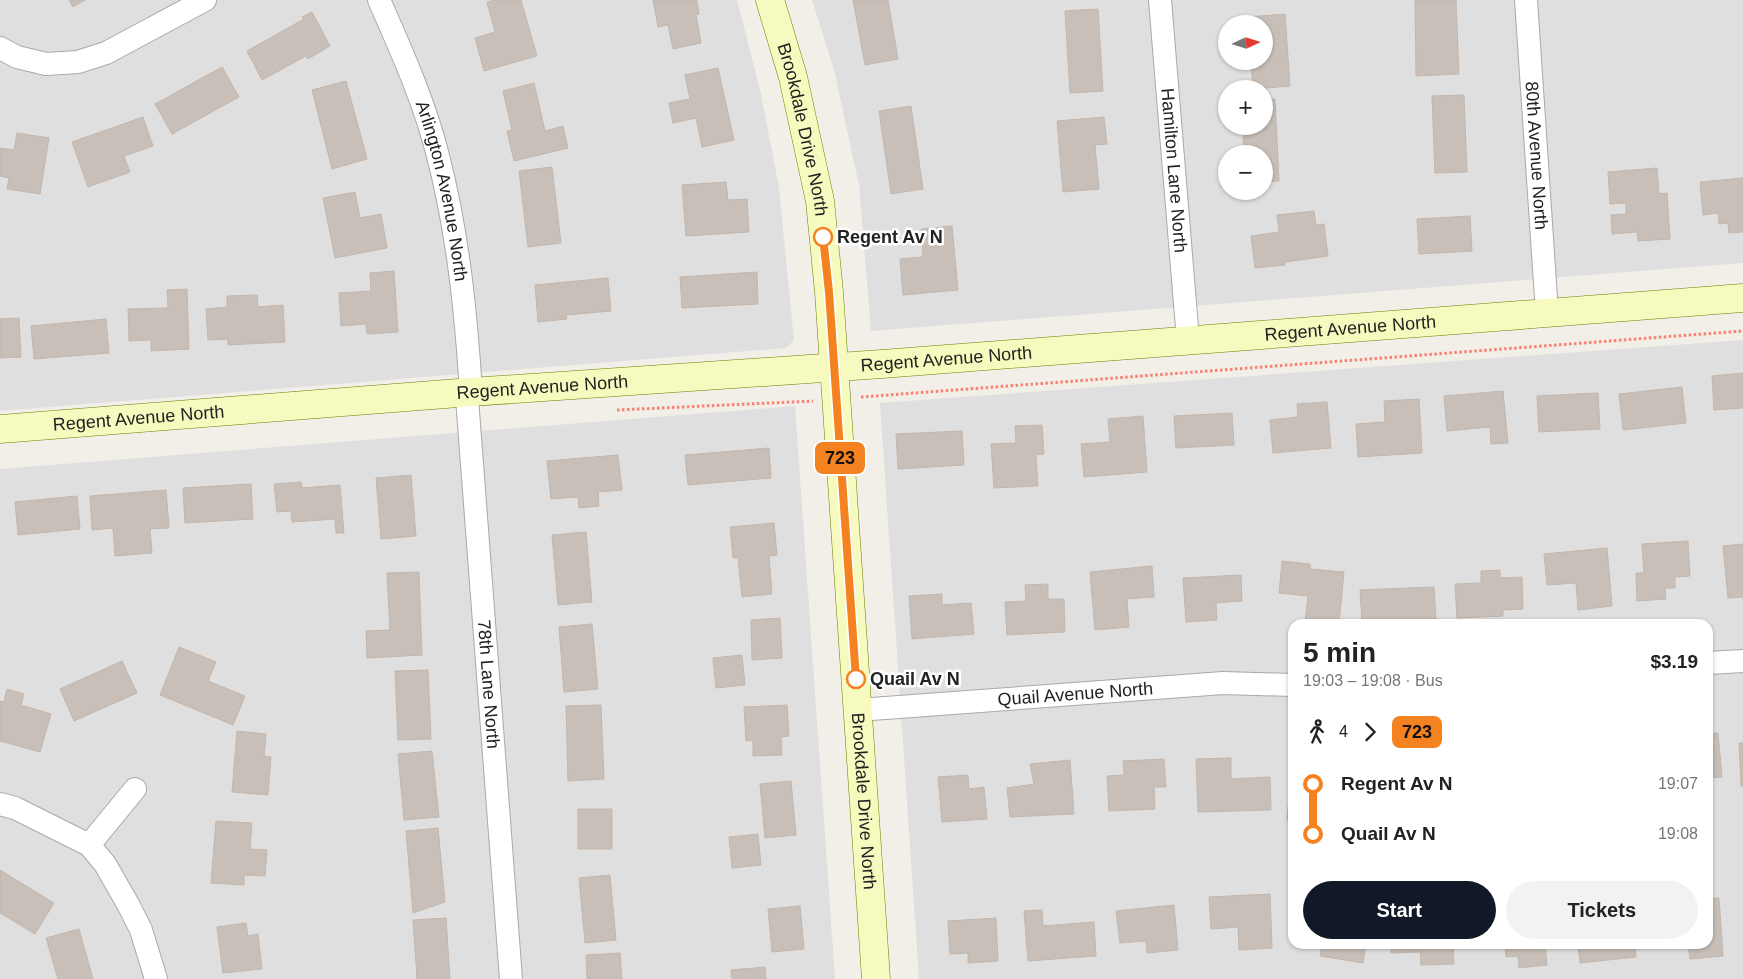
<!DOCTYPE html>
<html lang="en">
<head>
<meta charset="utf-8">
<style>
  :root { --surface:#fff; --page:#f2f2f2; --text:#222; --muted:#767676; --accent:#111827 }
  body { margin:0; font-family:Helvetica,sans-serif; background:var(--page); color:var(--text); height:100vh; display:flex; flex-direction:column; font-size:19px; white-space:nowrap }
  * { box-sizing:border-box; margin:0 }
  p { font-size:16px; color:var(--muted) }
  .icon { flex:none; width:28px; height:28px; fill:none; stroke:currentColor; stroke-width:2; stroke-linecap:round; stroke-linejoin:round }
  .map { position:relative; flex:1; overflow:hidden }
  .drawer { position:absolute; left:1288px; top:619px; width:425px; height:330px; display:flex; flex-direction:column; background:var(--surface); border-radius:15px; box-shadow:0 1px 4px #0004 }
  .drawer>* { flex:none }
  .badge { padding:0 10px; border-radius:8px; font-size:18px; line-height:32px }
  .needle { width:32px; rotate:86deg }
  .controls { position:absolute; left:1218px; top:15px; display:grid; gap:10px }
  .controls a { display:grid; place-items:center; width:55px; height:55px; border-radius:50%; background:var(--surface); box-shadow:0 1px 4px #0004; font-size:25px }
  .map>.badge { position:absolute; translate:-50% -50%; box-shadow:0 0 0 2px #fff }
  .legs { display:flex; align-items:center; gap:8px; height:55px; padding:0 15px; font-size:16px }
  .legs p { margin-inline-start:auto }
  .head { display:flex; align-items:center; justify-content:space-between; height:85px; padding:0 15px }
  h1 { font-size:28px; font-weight:700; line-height:38px }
  .cta { display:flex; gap:10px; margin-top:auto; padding:10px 15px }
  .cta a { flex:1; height:58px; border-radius:30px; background:var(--accent); color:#fff; font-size:20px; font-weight:700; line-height:58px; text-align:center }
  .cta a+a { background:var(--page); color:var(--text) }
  ul { padding:0 15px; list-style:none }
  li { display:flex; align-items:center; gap:18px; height:50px; font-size:19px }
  li i { display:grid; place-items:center; width:8px; height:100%; margin:0 6px; background:currentColor }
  li i::after { content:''; width:12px; height:12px; margin:-6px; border:4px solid; border-radius:50%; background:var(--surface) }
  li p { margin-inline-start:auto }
  li:first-child i { background:linear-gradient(#0000 50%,currentColor 0) }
  li:last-child i { background:linear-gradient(currentColor 50%,#0000 0) }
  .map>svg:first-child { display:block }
  .residential { fill:#e0dfdf; fill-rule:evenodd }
  .building { fill:#c7bfb8; stroke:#c4b6ab }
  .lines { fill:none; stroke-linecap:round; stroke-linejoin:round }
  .street-casing { stroke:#a9a9a9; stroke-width:24 }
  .secondary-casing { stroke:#707d05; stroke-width:29 }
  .path { stroke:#fa8072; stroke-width:3; stroke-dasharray:2.5 2.5; stroke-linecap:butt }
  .street { stroke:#fff; stroke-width:22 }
  .secondary { stroke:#f7fabf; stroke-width:28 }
  .line-1-casing { stroke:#fff; stroke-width:11 }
  .line-1 { stroke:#f58220; stroke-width:8 }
  .stop-1-dot { fill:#fff; stroke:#f58220; stroke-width:2.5 }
  .labels { text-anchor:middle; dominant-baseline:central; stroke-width:5; stroke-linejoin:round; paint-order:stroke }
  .street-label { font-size:18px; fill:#222; stroke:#fff }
  .stop-label { font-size:18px; font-weight:bold; fill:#222; stroke:#fff; text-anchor:start }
</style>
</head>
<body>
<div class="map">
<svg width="1743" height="979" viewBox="0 0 1743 979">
  <rect width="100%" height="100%" fill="#f2efe9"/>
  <g class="residential">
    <polygon points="0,0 737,0 761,94 779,188 794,340 786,348 0,411"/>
    <path d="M812 0H1743V263L871 331 859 185 834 70ZM1226 24H1264V61H1226ZM1226 89H1264V126H1226ZM1226 154H1264V191H1226Z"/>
    <path d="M1743 340V979H919L880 403ZM1292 624H1708V944H1292Z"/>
    <polygon points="795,406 835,979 0,979 0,469"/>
  </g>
  <g class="building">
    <polygon points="69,0 85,0 73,7"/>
    <polygon points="495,0 521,0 537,56 484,71 475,38 495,32 487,2"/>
    <polygon points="653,0 697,0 699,14 696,15 701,43 673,49 668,25 658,27"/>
    <polygon points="853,0 888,0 898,59 865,65"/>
    <polygon points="1415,0 1456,0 1459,74 1416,76"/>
    <polygon points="1098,9 1103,91 1070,93 1065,11"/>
    <polygon points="312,12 330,46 308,59 306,56 262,80 247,51 304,19 302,17"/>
    <polygon points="1285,14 1290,86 1253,89 1251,61 1264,61 1264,24 1236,24 1235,18"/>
    <polygon points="222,67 239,97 172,134 155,104"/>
    <polygon points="718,68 734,140 702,147 696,118 673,123 669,103 690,99 685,75"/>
    <polygon points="346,81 367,159 332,169 312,90"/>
    <polygon points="534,83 545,131 563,126 568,148 514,161 507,131 512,130 503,91"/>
    <polygon points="1464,95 1467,172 1435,173 1432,96"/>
    <polygon points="1275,99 1279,181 1264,182 1264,154 1244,154 1243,126 1264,126 1264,100"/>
    <polygon points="911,106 923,189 891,194 879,111"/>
    <polygon points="143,117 153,146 124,156 130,172 88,187 72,142"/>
    <polygon points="1104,117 1107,144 1095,145 1099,189 1063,192 1057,121"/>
    <polygon points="17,133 49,138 40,194 7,189 9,178 0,176 0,148 14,150"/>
    <polygon points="552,167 561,243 528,247 519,171"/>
    <polygon points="1657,168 1659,194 1667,193 1670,239 1638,241 1637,232 1612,234 1611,215 1626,214 1626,203 1610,204 1608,172"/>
    <polygon points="1743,178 1743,232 1729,233 1728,223 1719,224 1718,213 1703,215 1700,182"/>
    <polygon points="726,182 728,200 747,199 749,232 686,236 682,185"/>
    <polygon points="355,192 360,218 381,214 387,248 335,258 323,198"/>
    <polygon points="1314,211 1316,225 1324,224 1328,256 1285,262 1285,265 1255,268 1251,236 1279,232 1277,215"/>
    <polygon points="1470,216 1472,251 1419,254 1417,219"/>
    <polygon points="952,226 958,290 903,295 900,259 923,257 921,229"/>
    <polygon points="394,271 398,332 367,334 366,324 341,326 339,293 371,291 370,273"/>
    <polygon points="757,272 758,304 682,308 680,277"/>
    <polygon points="608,278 611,311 566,315 567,319 538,322 535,285"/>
    <polygon points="187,289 189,349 151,351 151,340 129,341 128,309 168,308 167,290"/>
    <polygon points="257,295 258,307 283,305 285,342 228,345 228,339 208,340 206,309 227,307 227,296"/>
    <polygon points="19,318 21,357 0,358 0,319"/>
    <polygon points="106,319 109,353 34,359 31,326"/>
    <polygon points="1743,373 1743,408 1714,410 1712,376"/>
    <polygon points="1682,387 1686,423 1623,430 1619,394"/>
    <polygon points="1503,391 1508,443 1491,444 1490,427 1447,431 1444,396"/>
    <polygon points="1598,393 1600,429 1539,432 1537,396"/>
    <polygon points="1419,399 1422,453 1358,457 1356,424 1385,422 1384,401"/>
    <polygon points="1327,402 1331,448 1273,453 1270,420 1298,417 1297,404"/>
    <polygon points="1232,413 1234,445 1176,448 1174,416"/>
    <polygon points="1143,416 1147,472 1084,477 1081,444 1110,442 1108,419"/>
    <polygon points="1042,425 1044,454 1036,455 1038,486 994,488 991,444 1016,443 1015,426"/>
    <polygon points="962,431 964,465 898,469 896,434"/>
    <polygon points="769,448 771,478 688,485 685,455"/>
    <polygon points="618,455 622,490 598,492 599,506 579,508 578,497 551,499 547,461"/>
    <polygon points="411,475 416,536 381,539 376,478"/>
    <polygon points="301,482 302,488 340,485 344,533 336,533 335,519 292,522 291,511 277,512 274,484"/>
    <polygon points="251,484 253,519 185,523 183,488"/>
    <polygon points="166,490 169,528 150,529 152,553 115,556 113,528 92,530 90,496"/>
    <polygon points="77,496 80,529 18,535 15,502"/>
    <polygon points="774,523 777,555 769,556 772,594 742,597 738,558 733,558 730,527"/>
    <polygon points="586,532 592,602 558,605 552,535"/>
    <polygon points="1688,541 1690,576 1675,577 1675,588 1665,588 1666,599 1637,601 1636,573 1644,573 1642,544"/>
    <polygon points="1743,544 1743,597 1728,598 1723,546"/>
    <polygon points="1607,548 1612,606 1578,610 1576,583 1547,585 1544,554"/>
    <polygon points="1282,561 1310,564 1310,569 1344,572 1339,624 1305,622 1308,596 1279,593"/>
    <polygon points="1152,566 1154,597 1127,599 1129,627 1095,630 1090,572"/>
    <polygon points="1500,570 1500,578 1522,577 1523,609 1503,610 1503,616 1457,618 1455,584 1481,583 1481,571"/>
    <polygon points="419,572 422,655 367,658 366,631 390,630 387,573"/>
    <polygon points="1241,575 1242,601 1216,603 1217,620 1186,622 1183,578"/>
    <polygon points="1048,584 1048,599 1064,599 1065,632 1007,635 1005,602 1026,601 1025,585"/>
    <polygon points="1434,587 1436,619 1362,622 1360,590"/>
    <polygon points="942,594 942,605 971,603 974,634 912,639 909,596"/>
    <polygon points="780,618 782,658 752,660 751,620"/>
    <polygon points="592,624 598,689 564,692 559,627"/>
    <polygon points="179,647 216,662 208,681 245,696 233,725 160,695"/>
    <polygon points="742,655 745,685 716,688 713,658"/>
    <polygon points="122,661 137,693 74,721 60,689"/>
    <polygon points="428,670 431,739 398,740 395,671"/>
    <polygon points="7,689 24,694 21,705 51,714 40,752 0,741 0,701 4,702"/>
    <polygon points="601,705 604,779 568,781 566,706"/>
    <polygon points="787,705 789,736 781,737 782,755 753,756 753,740 746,741 744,707"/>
    <polygon points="237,731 266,734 264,756 271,757 268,795 232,792"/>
    <polygon points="1718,733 1722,777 1708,778 1708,734"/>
    <polygon points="1739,743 1743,743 1743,786 1741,786"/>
    <polygon points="432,751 439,817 404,820 398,754"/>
    <polygon points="1231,758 1231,779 1270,777 1271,810 1198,812 1196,759"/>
    <polygon points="1164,759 1166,787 1154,787 1155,809 1109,811 1107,776 1124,775 1123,761"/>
    <polygon points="1070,760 1074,814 1010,817 1007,788 1034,784 1030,764"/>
    <polygon points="968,775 969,789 984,787 987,819 942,822 938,777"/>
    <polygon points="791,781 796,835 765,838 760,784"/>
    <polygon points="1290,785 1292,785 1292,820 1287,820"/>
    <rect x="578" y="809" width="34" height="40"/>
    <polygon points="216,821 252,823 250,849 267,850 265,876 244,875 244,885 211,883"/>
    <polygon points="438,828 445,902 413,913 406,831"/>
    <polygon points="758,834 761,865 732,868 729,837"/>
    <polygon points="0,870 54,903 35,934 0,913"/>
    <polygon points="610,875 616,940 585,943 579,878"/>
    <polygon points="1270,894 1272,948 1239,950 1238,927 1211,929 1209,897"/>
    <polygon points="1719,898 1723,956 1690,959 1688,944 1708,944 1708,899"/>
    <polygon points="1174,905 1178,950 1147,953 1146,941 1120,943 1116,911"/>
    <polygon points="800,906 804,949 772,952 768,909"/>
    <polygon points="1042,910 1043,926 1094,922 1096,956 1028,961 1024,911"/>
    <polygon points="446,918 450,979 417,979 413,920"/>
    <polygon points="996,918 998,961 968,963 968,953 950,954 948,921"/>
    <polygon points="246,923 248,936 258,934 262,969 223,973 217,927"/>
    <polygon points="79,929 93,979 58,979 46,938"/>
    <polygon points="1322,944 1366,944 1363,963 1320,956"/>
    <polygon points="1391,944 1453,944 1454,964 1421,965 1420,952 1391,953"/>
    <polygon points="1495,944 1545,944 1547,965 1519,968 1518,956 1506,957 1505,947 1496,948"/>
    <polygon points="1578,944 1635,944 1636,957 1580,963"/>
    <polygon points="620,953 622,979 587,979 586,955"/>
    <polygon points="765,967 766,979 732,979 731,970"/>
  </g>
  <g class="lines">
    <g class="street-casing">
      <g id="street">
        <path id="s1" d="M379 0C401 50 425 103 438 156 458 233 466 313 471 392L467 398 511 979"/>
        <path id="s2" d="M1160 0 1188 340"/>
        <path id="s3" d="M1526 0 1547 313"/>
        <polyline points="0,48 17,57 46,64 78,62 106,53 205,0"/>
        <polyline points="1708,663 1743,661"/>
        <path id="s4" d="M858 710 1223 683 1292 685"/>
        <polyline points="0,804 15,808 89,845 105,864 129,906 141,930 156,979"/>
        <polyline points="89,845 135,789"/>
      </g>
    </g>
    <g class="secondary-casing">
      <g id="secondary">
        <path id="s5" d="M770 0 793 77 820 201 829 292 876 979"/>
        <path id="s6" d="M0 429 471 392 882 364 1743 298"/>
      </g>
    </g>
    <g class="path">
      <polyline points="861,397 1743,331"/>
      <polyline points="617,410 813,401"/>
    </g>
    <use href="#street" class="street"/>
    <use href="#secondary" class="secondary"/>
  </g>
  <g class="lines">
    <g class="line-1-casing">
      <polyline id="line-1" points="823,237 829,292 856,679"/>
    </g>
    <use href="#line-1" class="line-1"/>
  </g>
  <g class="stop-1-dot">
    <circle cx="823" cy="237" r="9"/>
    <circle cx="856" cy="679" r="9"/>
  </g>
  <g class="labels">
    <g class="street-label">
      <text stroke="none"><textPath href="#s5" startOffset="134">Brookdale Drive North</textPath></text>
      <text stroke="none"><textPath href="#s3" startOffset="156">80th Avenue North</textPath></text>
      <text stroke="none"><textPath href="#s2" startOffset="171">Hamilton Lane North</textPath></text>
      <text stroke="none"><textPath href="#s1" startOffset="202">Arlington Avenue North</textPath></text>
      <text stroke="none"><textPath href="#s6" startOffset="1354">Regent Avenue North</textPath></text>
      <text stroke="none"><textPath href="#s6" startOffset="949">Regent Avenue North</textPath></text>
      <text stroke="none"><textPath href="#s6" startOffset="544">Regent Avenue North</textPath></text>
      <text stroke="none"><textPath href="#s6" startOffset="139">Regent Avenue North</textPath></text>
      <text stroke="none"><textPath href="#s1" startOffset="700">78th Lane North</textPath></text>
      <text stroke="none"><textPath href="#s4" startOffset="218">Quail Avenue North</textPath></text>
      <text stroke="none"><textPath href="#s5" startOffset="809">Brookdale Drive North</textPath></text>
    </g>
    <g class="stop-label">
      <text x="837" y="237">Regent Av N</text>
      <text x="870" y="679">Quail Av N</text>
    </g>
  </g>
</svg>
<div class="controls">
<a><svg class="needle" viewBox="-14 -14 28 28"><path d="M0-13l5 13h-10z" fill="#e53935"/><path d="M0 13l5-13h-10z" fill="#767676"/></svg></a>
<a>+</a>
<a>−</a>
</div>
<b class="badge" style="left:840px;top:458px;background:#f58220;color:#111">723</b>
<section class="drawer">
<div class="head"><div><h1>5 min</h1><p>19:03 – 19:08 · Bus</p></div><b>$3.19</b></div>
<div class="legs"><svg class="icon" aria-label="walk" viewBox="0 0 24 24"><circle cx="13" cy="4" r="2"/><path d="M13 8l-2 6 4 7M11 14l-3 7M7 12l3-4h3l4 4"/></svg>4<svg class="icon" aria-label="forward" viewBox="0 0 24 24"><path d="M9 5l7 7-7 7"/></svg><b class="badge" style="background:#f58220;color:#111">723</b></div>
<ul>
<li><i style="color:#f58220"></i><b>Regent Av N</b><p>19:07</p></li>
<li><i style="color:#f58220"></i><b>Quail Av N</b><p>19:08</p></li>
</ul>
<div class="cta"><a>Start</a><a>Tickets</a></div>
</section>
</div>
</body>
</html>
